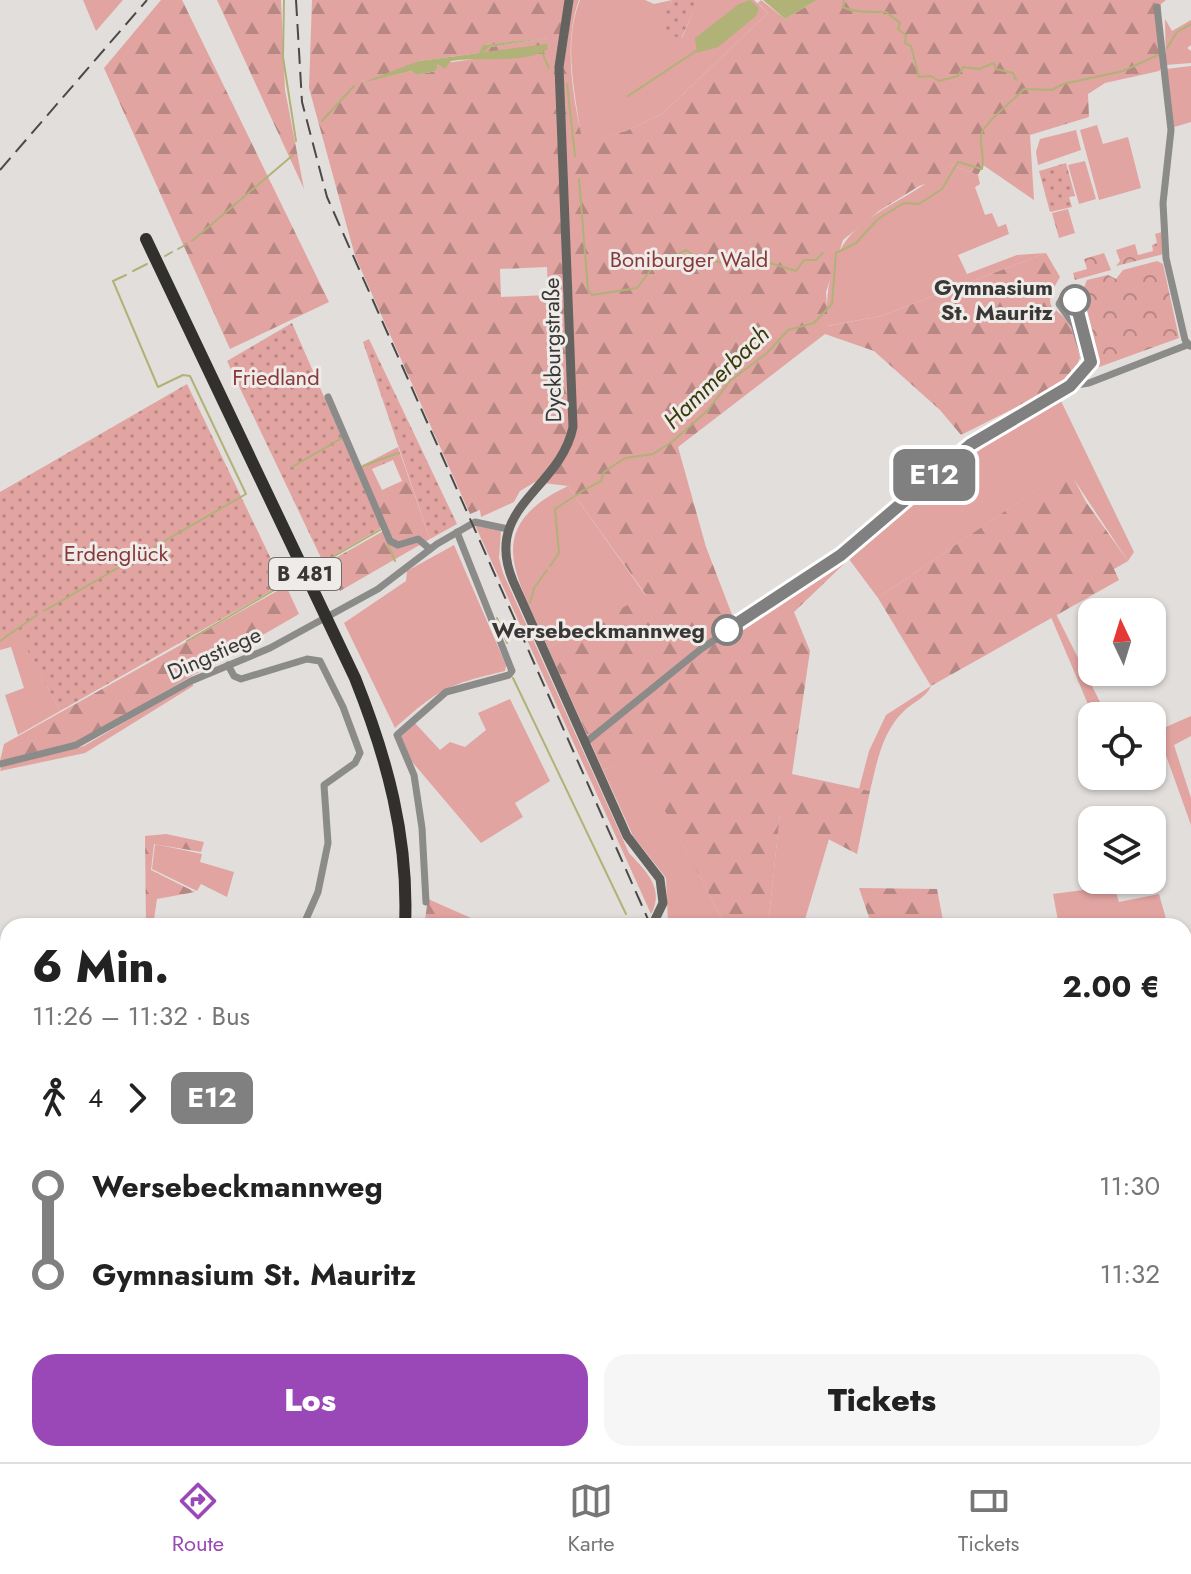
<!DOCTYPE html>
<html lang="de">
<head>
<meta charset="utf-8">
<style>
  :root { --surface:#fff; --page:#f6f6f6; --text:#222; --muted:#767676; --line:#e0e0e0; --accent:#9a48b7 }
  body { margin:0; font-family:Jost,sans-serif; background:var(--page); color:var(--text); height:100vh; display:flex; flex-direction:column; font-size:30px; white-space:nowrap }
  * { box-sizing:border-box; margin:0 }
  p { font-size:26px; color:var(--muted) }
  .icon { flex:none; width:44px; height:44px; fill:none; stroke:currentColor; stroke-width:2; stroke-linecap:round; stroke-linejoin:round }
  .map { position:relative; flex:1; overflow:hidden }
  .panel { position:absolute; left:0px; top:918px; width:1192px; height:544px; display:flex; flex-direction:column; background:var(--surface); border-radius:24px 24px 0 0; box-shadow:0 2px 6px #0004 }
  .panel>* { flex:none }
  .badge { padding:0 16px; border-radius:12px; font-size:28px; line-height:52px }
  .needle { width:52px; rotate:356deg }
  .controls { position:absolute; left:1078px; top:598px; display:grid; gap:16px }
  .controls a { display:grid; place-items:center; width:88px; height:88px; border-radius:16px; background:var(--surface); box-shadow:0 2px 6px #0004; font-size:40px }
  .map>.badge { position:absolute; translate:-50% -50%; box-shadow:0 0 0 4px #fff }
  .legs { display:flex; align-items:center; gap:12px; height:88px; padding:0 32px; font-size:26px }
  .legs p { margin-inline-start:auto }
  .summary { display:flex; align-items:center; justify-content:space-between; height:136px; padding:0 32px }
  h1 { font-size:44px; font-weight:800; line-height:60px }
  .primary-button { display:flex; gap:16px; margin-top:auto; padding:16px 32px }
  .primary-button a { flex:1; height:92px; border-radius:24px; background:var(--accent); color:#fff; font-size:32px; font-weight:800; line-height:92px; text-align:center }
  .primary-button a+a { background:var(--page); color:var(--text) }
  ul { padding:0 32px; list-style:none }
  li { display:flex; align-items:center; gap:28px; height:88px; font-size:30px }
  li i { display:grid; place-items:center; width:12px; height:100%; margin:0 10px; background:currentColor }
  li i::after { content:''; width:20px; height:20px; margin:-10px; border:6px solid; border-radius:50%; background:var(--surface) }
  li p { margin-inline-start:auto }
  li:first-child i { background:linear-gradient(#0000 50%,currentColor 0) }
  li:last-child i { background:linear-gradient(currentColor 50%,#0000 0) }
  .dock { display:flex; justify-content:space-around; align-items:center; height:112px; border-top:2px solid var(--line); background:var(--surface); font-size:22px; color:var(--muted) }
  .dock a { display:grid; justify-items:center; gap:4px }
  .dock .active { color:var(--accent) }
  .map>svg:first-child { display:block }
  .grass { fill:#e1a4a1 }
  .forest { fill:url(#forest-firs); fill-rule:evenodd }
  .park { fill:url(#park-crowns) }
  .garden { fill:url(#garden-dots) }
  .water { fill:#b0b278 }
  .lines { fill:none; stroke-linecap:round; stroke-linejoin:round }
  .stream { stroke:#b0b278; stroke-width:2 }
  .street { stroke:#8b8b89; stroke-width:7 }
  .secondary { stroke:#646360; stroke-width:9 }
  .primary { stroke:#484744; stroke-width:11 }
  .highway { stroke:#31302c; stroke-width:12 }
  .rail { stroke:#4b4a48; stroke-width:2; stroke-dasharray:16 8; stroke-linecap:butt }
  .line-1-casing { stroke:#fff; stroke-width:18 }
  .line-1 { stroke:#808080; stroke-width:12 }
  .stop-1-dot { fill:#fff; stroke:#808080; stroke-width:4 }
  .labels { text-anchor:middle; dominant-baseline:central; stroke-width:6; stroke-linejoin:round; paint-order:stroke }
  .shield { fill:#efebe8; stroke:#706e6b; stroke-width:2 }
  .shield-label { font-size:20px; font-weight:bold; fill:#393836 }
  .park-label { font-size:22px; fill:#883a3b; stroke:#efebe8 }
  .stop-label { font-size:22px; font-weight:bold; fill:#393836; stroke:#efebe8; text-anchor:end }
  .street-label { font-size:22px; fill:#393836; stroke:#efebe8 }
  .water-label { font-size:24px; font-style:italic; fill:#3a3a0c; stroke:#efebe8 }
</style>
</head>
<body>
<div class="map">
<svg width="1191" height="1462" viewBox="0 0 1191 1462">
  <defs>
    <pattern id="forest-firs" width="22" height="20" patternUnits="userSpaceOnUse" patternTransform="scale(2)"><rect width="22" height="20" fill="#e1a4a1"/><path d="M5 1l3.5 6h-7zM16 11l3.5 6h-7z" fill="#b78784"/></pattern>
    <pattern id="park-crowns" width="20" height="18" patternUnits="userSpaceOnUse" patternTransform="scale(2)"><rect width="20" height="18" fill="#e1a4a1"/><path d="M2 6a3 3 0 1 1 6 0M12 15a3 3 0 1 1 6 0" fill="none" stroke="#b78784"/></pattern>
    <pattern id="garden-dots" width="8" height="8" patternUnits="userSpaceOnUse" patternTransform="scale(2)"><rect width="8" height="8" fill="#e1a4a1"/><path d="M2 2h.1M6 6h.1" fill="none" stroke="#b78784" stroke-width="1.8" stroke-linecap="round"/></pattern>
  </defs>
  <rect width="100%" height="100%" fill="#e2dedb"/>
  <g class="grass">
    <polygon points="83,0 123,0 96,31"/>
    <path d="M580 0H645L654 4 672 0 659 29 682 38 698 0H754L768 13 662 114 626 131 582 143C576 96 562 45 580 0Z"/>
    <polygon points="1165,19 1172,31 1191,20 1191,45 1187,48 1191,51 1191,63 1166,65"/>
    <polygon points="1191,66 1191,122 1171,128 1166,69"/>
    <polygon points="1097,125 1103,144 1128,137 1141,188 1099,200 1080,130"/>
    <polygon points="1076,130 1081,150 1038,165 1036,152 1040,139"/>
    <polygon points="1085,161 1096,199 1079,204 1068,165"/>
    <path d="M951 165 978 175 980 184 975 187 985 215 992 213 998 227 1006 224 1009 234 958 255 967 274 1017 255 1046 253 881 316 827 326C823 213 882 222 951 165Z"/>
    <polygon points="1061,401 1134,552 1128,561 1067,469 878,598 846,555 989,443"/>
    <path d="M568 486 646 596 548 648C519 578 478 529 568 486Z"/>
    <path d="M475 525 501 531 499 558 503 573 629 853C646 871 665 889 651 914Z"/>
    <path d="M454 545 506 665 505 671C447 685 440 688 395 728L344 623 406 581 407 571Z"/>
    <polygon points="1056,614 1107,716 1093,716 1051,617"/>
    <polygon points="17,629 60,711 18,735 5,695 24,688 11,647 0,650 0,639"/>
    <polygon points="193,682 193,686 85,753 0,771 1,767 84,746"/>
    <path d="M931 686C926 698 913 702 904 711 882 732 877 762 870 791L859 789 869 751 886 715Z"/>
    <polygon points="510,699 550,781 515,803 523,817 481,843 408,757 400,736 415,723 440,750 450,742 465,747 486,730 478,713"/>
    <polygon points="1191,716 1191,736 1174,745 1191,798 1191,825 1163,747 1152,749 1152,733"/>
    <polygon points="637,757 726,926 671,926 668,923 666,878 633,836 603,770"/>
    <polygon points="780,813 829,839 803,926 768,926"/>
    <polygon points="155,844 202,854 200,862 234,872 227,897 201,884 197,891 152,869"/>
    <polygon points="1114,886 1119,902 1159,894 1168,926 1059,926 1053,894"/>
    <polygon points="1191,940 1191,1064 1184,1061 1184,943"/>
    <polygon points="1191,1080 1191,1142 1184,1143 1184,1089"/>
    <polygon points="1191,1185 1191,1251 1184,1253 1184,1206"/>
    <polygon points="8,1394 8,1454 28,1454 23,1462 0,1462 0,1395"/>
    <polygon points="172,1454 245,1454 239,1462 174,1459"/>
  </g>
  <g class="forest">
    <polygon points="161,0 182,0 329,302 230,349 104,68"/>
    <polygon points="217,0 281,0 285,90 304,189"/>
    <path d="M312 0H579C563 43 573 98 583 142L626 131 662 114 768 13 758 3 761 0 785 19 817 0H1166L1161 4 1162 67 1159 71 1105 83 1088 94 1089 117 1030 135 1034 200 983 165 978 175 951 165 934 181 919 186 879 211 843 240 826 292 828 326 881 316 1046 253 1060 277C1038 314 1058 303 1070 326 1075 335 1077 348 1080 358L1070 380 961 435 940 410 874 351 825 334 678 447 706 547 736 625 844 557 845 563 794 612 810 651 792 774 870 791 857 854 780 814 768 926H726L637 758 603 770 548 648 646 595 568 486 535 482 520 491 514 502 481 517 480 510 470 514 355 256 309 88ZM548 38 484 48 483 53H488L482 58 438 64 436 71 417 75 411 71 362 82 402 71 419 61 479 53 484 45ZM547 267 548 295 501 297 500 269Z"/>
    <path d="M398 447 430 539 340 591 323 565 387 529 361 466ZM393 460 402 481 382 490 372 469Z"/>
    <polygon points="1068,468 1086,502 1128,561 1114,569 1119,580 931,686 878,598"/>
    <polygon points="286,586 299,614 81,740 0,761 4,744"/>
    <polygon points="166,834 204,842 201,852 154,844 151,870 195,892 157,899 153,926 146,926 145,836"/>
    <polygon points="859,888 937,889 944,926 872,926"/>
    <polygon points="428,899 471,918 468,926 424,926"/>
    <polygon points="1184,1405 1187,1462 1124,1462 1124,1454 1184,1454"/>
  </g>
  <g class="park">
    <polygon points="1068,209 1075,233 1059,238 1052,213"/>
    <polygon points="1162,232 1164,254 1116,266 1120,261 1116,250 1135,244 1138,255 1153,251 1152,245 1157,243 1155,234"/>
    <polygon points="1104,253 1111,270 1075,280 1073,273 1087,269 1084,259"/>
    <polygon points="1157,261 1163,264 1179,338 1099,367 1078,292 1083,290 1087,280 1108,275 1116,279 1123,270"/>
  </g>
  <g class="garden">
    <polygon points="672,0 706,0 704,3 698,1 681,39 658,29"/>
    <polygon points="1066,163 1075,196 1069,197 1072,207 1050,212 1039,171"/>
    <polygon points="292,323 381,528 323,562 227,361"/>
    <polygon points="369,339 457,524 430,539 363,342"/>
    <polygon points="187,384 283,584 60,711 17,630 0,639 0,492"/>
  </g>
  <g class="water">
    <polygon points="750,0 759,8 756,16 718,47 697,53 695,38 739,4"/>
    <polygon points="763,0 817,0 785,19"/>
    <path d="M548 38 490 47 483 52 547 44 548 49C524 65 480 56 451 61L445 69 438 64 436 71 417 75 411 71 361 83 419 61 479 53 483 45Z"/>
  </g>
  <g class="lines">
    <g class="stream">
      <polyline points="284,0 283,57 296,141"/>
      <path d="M844 0 843 7C854 13 874 12 886 12L900 23 898 29 906 35 905 43 911 46 919 77 931 76 939 81 958 76 963 67 979 69 994 63 996 69 1013 73 1016 80"/>
      <polyline points="1167,48 1177,32 1191,24"/>
      <polyline points="542,53 549,68"/>
      <polyline points="567,84 575,156"/>
      <polyline points="628,96 696,51"/>
      <polyline points="322,121 354,86"/>
      <polyline points="579,179 588,290 592,295 637,288 653,267 686,250 698,258 752,268 767,262 796,271 804,260 816,260 823,253"/>
      <polyline points="192,241 293,155"/>
      <polyline points="178,249 187,244"/>
      <polyline points="165,256 172,252"/>
      <polyline points="133,271 147,264"/>
      <polyline points="126,275 113,281 158,387 183,375 190,376 246,494 154,547"/>
      <polyline points="363,466 398,453"/>
      <polyline points="292,467 342,438"/>
      <path d="M586 489 601 481 604 472 625 458 653 454 673 441 707 411 730 381 767 353 788 330 814 323 832 304 836 253 856 243 878 219 904 203 919 204 942 189 958 162 982 169C985 157 980 148 981 136 982 124 1013 101 1024 89L1052 90 1063 84 1123 71 1158 55"/>
      <polyline points="388,545 395,561"/>
      <polyline points="324,562 380,530"/>
      <polyline points="550,566 559,553 555,509 584,490"/>
      <polyline points="530,603 534,588 547,570"/>
      <polyline points="44,611 128,562"/>
      <polyline points="497,618 507,643"/>
      <polyline points="0,641 37,615"/>
      <polyline points="187,641 288,582"/>
      <polyline points="513,678 626,914"/>
      <polyline points="1184,1069 1191,1071"/>
      <polyline points="1184,1263 1191,1261"/>
      <polyline points="1184,1323 1191,1327"/>
      <polyline points="1179,1454 1179,1462"/>
    </g>
    <g class="street">
      <polyline points="1157,7 1171,130 1163,203 1166,258 1185,340 1190,346"/>
      <polyline points="1070,386 1091,359 1074,297 1064,295 1059,304 1074,325 1087,367"/>
      <polyline points="328,397 390,541 398,545 418,539 430,549"/>
      <polyline points="228,665 234,676 241,679 307,659 320,661 343,707 360,753 355,763 324,785 328,843 318,892 303,926"/>
      <polyline points="585,743 701,649 841,555 984,436 1070,386 1089,383 1187,345"/>
      <polyline points="0,764 76,745 191,681 270,648 378,589 437,544 475,522 508,529"/>
      <polyline points="426,902 422,828 414,775 397,735 446,692 509,675 512,671 457,532"/>
      <polyline points="0,1210 8,1208"/>
      <polyline points="564,1462 565,1454"/>
    </g>
    <g class="secondary">
      <path d="M569 0 559 67 573 427C560 490 482 507 513 581L627 836 660 879 663 903 652 926"/>
      <polyline points="739,1462 761,1454"/>
    </g>
    <polyline class="primary" points="1184,1294 1191,1292"/>
    <g class="highway">
      <path d="M146 239 355 678C387 758 409 838 405 926"/>
      <path d="M399 1454C414 1462 429 1462 444 1454"/>
      <polyline points="256,1462 261,1454"/>
      <polyline points="283,1462 292,1454"/>
      <polyline points="320,1462 321,1454"/>
      <polyline points="350,1462 354,1454"/>
      <polyline points="464,1462 468,1454"/>
      <polyline points="504,1462 507,1454"/>
    </g>
    <g class="rail">
      <polyline points="296,0 302,102 327,197 651,926"/>
      <polyline points="0,170 147,0"/>
      <polyline points="1184,1304 1191,1301"/>
      <polyline points="887,1454 891,1462"/>
      <polyline points="762,1462 784,1454"/>
    </g>
  </g>
  <g class="lines">
    <g class="line-1-casing">
      <polyline id="line-1" points="727,630 841,555 970,445 1070,386 1091,362 1075,300"/>
    </g>
    <use href="#line-1" class="line-1"/>
  </g>
  <g class="stop-1-dot">
    <circle cx="1075" cy="300" r="14"/>
    <circle cx="727" cy="630" r="14"/>
  </g>
  <g class="labels">
    <rect class="shield" x="269" y="558" width="72" height="32" rx="6"/>
    <g class="shield-label">
      <text x="305" y="574">B 481</text>
    </g>
    <g class="park-label">
      <text x="689" y="259">Boniburger Wald</text>
      <text x="276" y="377">Friedland</text>
      <text x="116" y="553">Erdenglück</text>
    </g>
    <g class="stop-label">
      <text x="1053" y="287">Gymnasium<tspan x="1053" dy="25">St. Mauritz</tspan></text>
      <text x="705" y="630">Wersebeckmannweg</text>
    </g>
    <g class="street-label">
      <text transform="translate(552 350) rotate(-91)">Dyckburgstraße</text>
      <text transform="translate(214 653) rotate(-24)">Dingstiege</text>
    </g>
    <g class="water-label">
      <text transform="translate(716 377) rotate(-44)">Hammerbach</text>
    </g>
  </g>
</svg>
<div class="controls">
<a><svg class="needle" viewBox="-14 -14 28 28"><path d="M0-13l5 13h-10z" fill="#e53935"/><path d="M0 13l5-13h-10z" fill="#767676"/></svg></a>
<a><svg class="icon" aria-label="locate" viewBox="0 0 24 24"><circle cx="12" cy="12" r="6"/><path d="M12 2v4M12 18v4M2 12h4M18 12h4"/></svg></a>
<a><svg class="icon" aria-label="layers" viewBox="0 0 24 24"><path d="M12 4l9 5-9 5-9-5zM3 14l9 5 9-5"/></svg></a>
</div>
<b class="badge" style="left:934px;top:475px;background:#808080;color:#fff">E12</b>
<section class="panel">
<div class="summary"><div><h1>6 Min.</h1><p>11:26 – 11:32 · Bus</p></div><b>2.00 €</b></div>
<div class="legs"><svg class="icon" aria-label="walk" viewBox="0 0 24 24"><circle cx="13" cy="4" r="2"/><path d="M13 8l-2 6 4 7M11 14l-3 7M7 12l3-4h3l4 4"/></svg>4<svg class="icon" aria-label="forward" viewBox="0 0 24 24"><path d="M9 5l7 7-7 7"/></svg><b class="badge" style="background:#808080;color:#fff">E12</b></div>
<ul>
<li><i style="color:#808080"></i><b>Wersebeckmannweg</b><p>11:30</p></li>
<li><i style="color:#808080"></i><b>Gymnasium St. Mauritz</b><p>11:32</p></li>
</ul>
<div class="primary-button"><a>Los</a><a>Tickets</a></div>
</section>
</div>
<nav class="dock">
<a class="active"><svg class="icon" aria-label="directions" viewBox="0 0 24 24"><path d="M12 3l9 9-9 9-9-9zM9 14v-3h6M13 9l2 2-2 2"/></svg>Route</a>
<a><svg class="icon" aria-label="map" viewBox="0 0 24 24"><path d="M3 6l6-2 6 2 6-2v14l-6 2-6-2-6 2zM9 4v14M15 6v14"/></svg>Karte</a>
<a><svg class="icon" aria-label="tickets" viewBox="0 0 24 24"><path d="M3 7h18v10H3zM15 7v10"/></svg>Tickets</a>
</nav>
</body>
</html>
